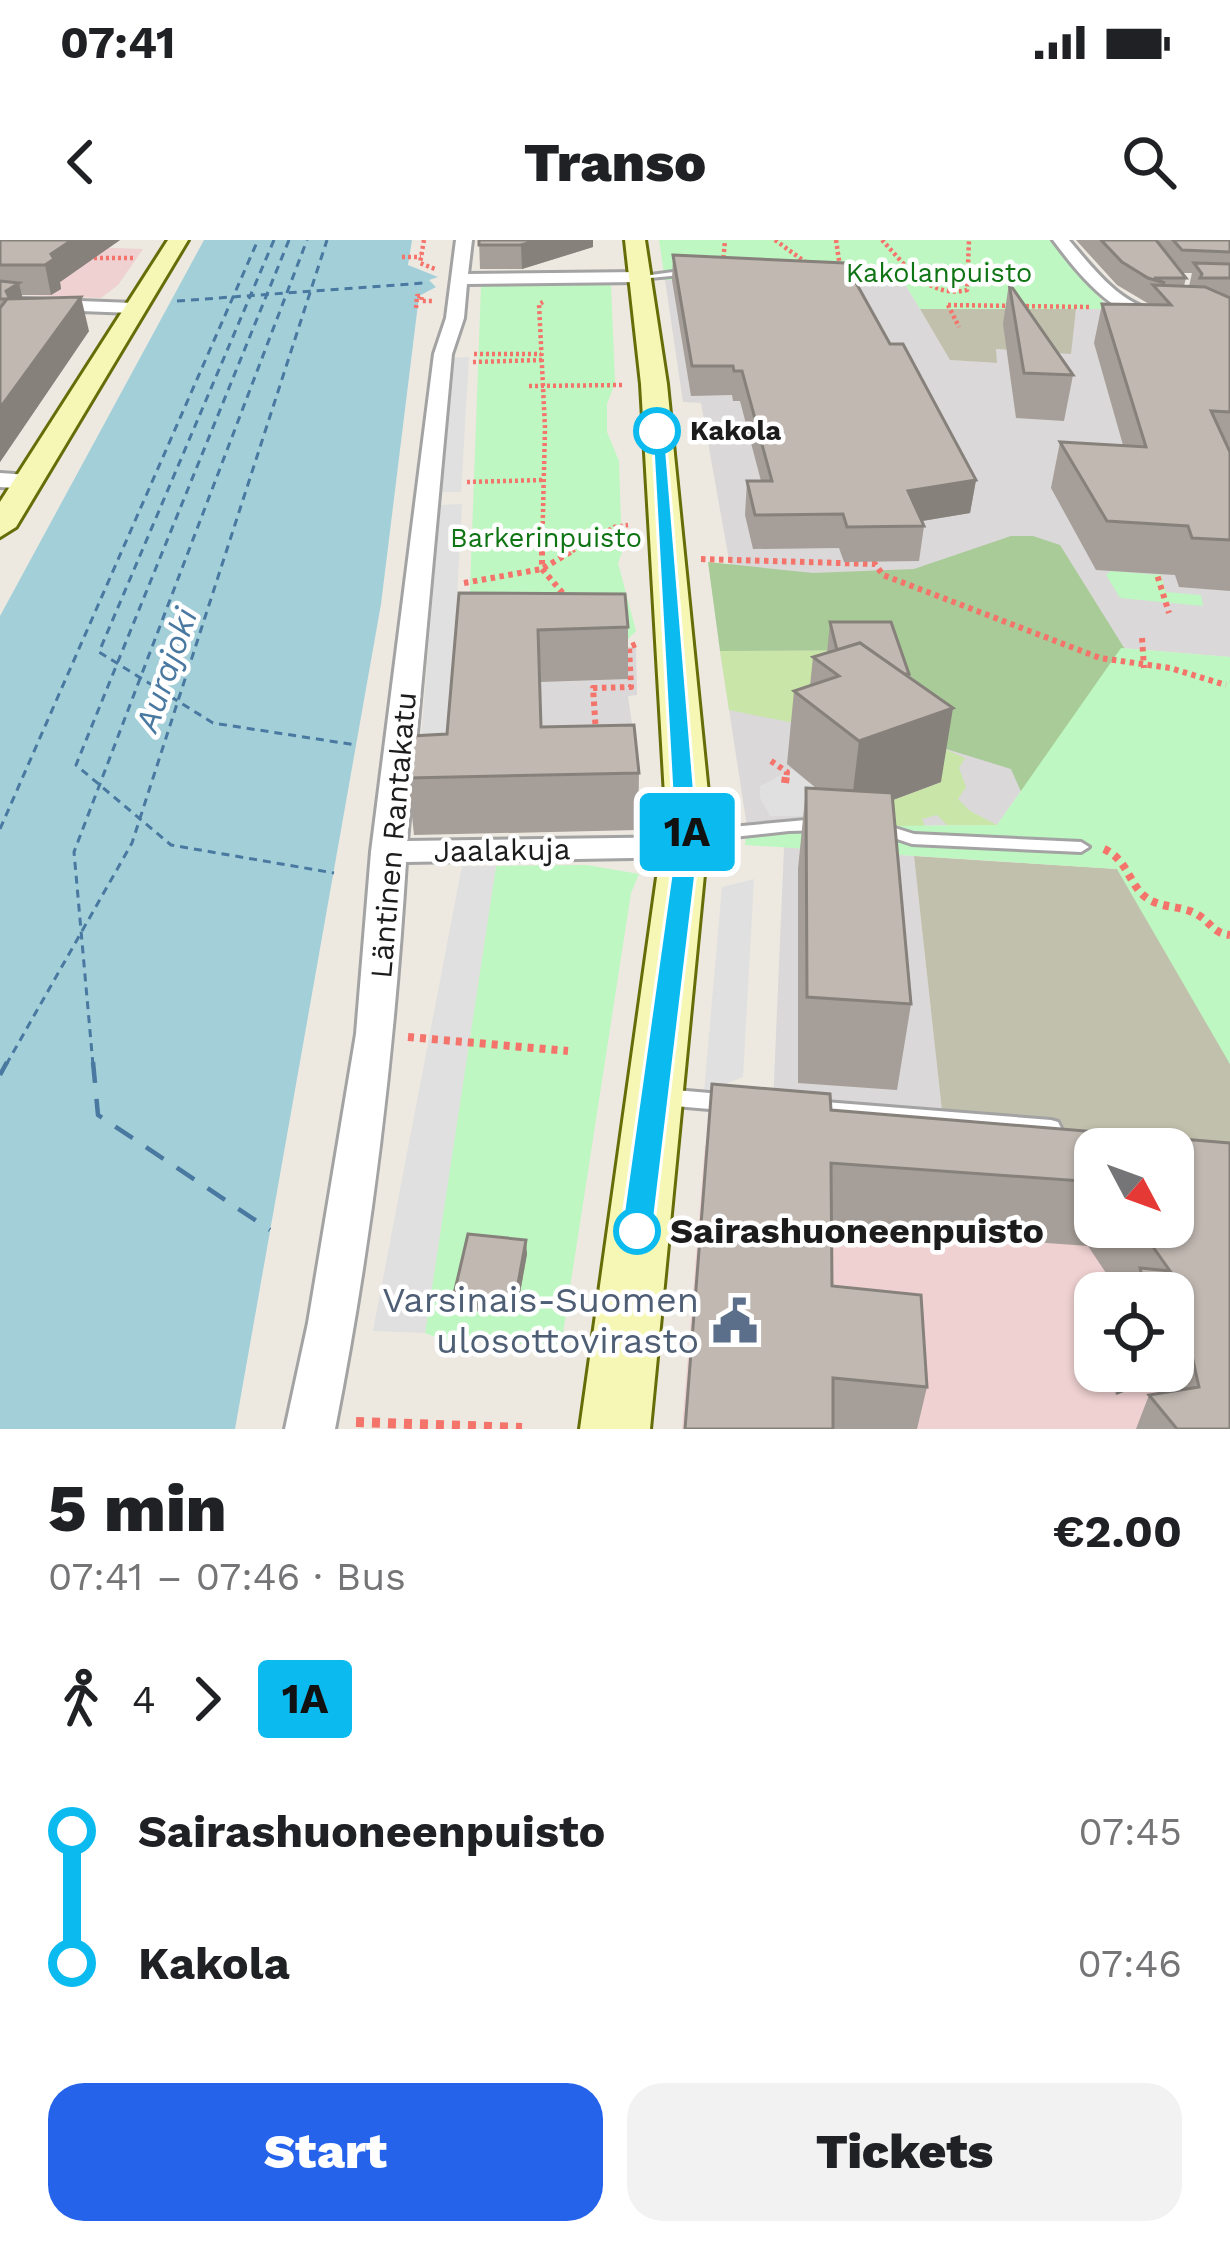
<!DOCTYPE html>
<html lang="en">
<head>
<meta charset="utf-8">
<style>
  :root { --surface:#fff; --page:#f2f2f2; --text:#202124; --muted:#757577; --accent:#2563eb }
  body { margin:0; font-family:"Work Sans",sans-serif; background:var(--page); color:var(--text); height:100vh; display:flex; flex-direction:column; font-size:45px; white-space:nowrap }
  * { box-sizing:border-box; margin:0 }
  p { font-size:39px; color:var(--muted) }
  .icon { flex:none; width:66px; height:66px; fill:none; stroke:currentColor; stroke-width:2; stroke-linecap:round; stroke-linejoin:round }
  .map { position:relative; height:1189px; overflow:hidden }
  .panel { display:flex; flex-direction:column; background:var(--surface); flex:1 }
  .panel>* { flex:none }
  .badge { padding:0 24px; border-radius:9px; font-size:42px; line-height:78px }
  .needle { width:78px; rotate:131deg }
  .controls { position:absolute; left:1074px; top:888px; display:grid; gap:24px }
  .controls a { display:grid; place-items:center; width:120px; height:120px; border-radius:24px; background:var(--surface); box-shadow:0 3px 9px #0004; font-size:60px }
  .map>.badge { position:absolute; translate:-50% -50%; box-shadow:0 0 0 6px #fff }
  .legs { display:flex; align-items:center; gap:18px; height:132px; padding:0 48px; font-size:39px }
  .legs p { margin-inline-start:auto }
  .head { display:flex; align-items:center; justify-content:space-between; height:204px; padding:0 48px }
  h1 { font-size:66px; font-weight:800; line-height:90px }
  .primary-button { display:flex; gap:24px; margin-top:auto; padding:24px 48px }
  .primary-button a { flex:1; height:138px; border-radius:36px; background:var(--accent); color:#fff; font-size:48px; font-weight:800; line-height:138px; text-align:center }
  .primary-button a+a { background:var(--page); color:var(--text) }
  ul { padding:0 48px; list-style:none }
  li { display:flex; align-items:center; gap:42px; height:132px; font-size:45px }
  li i { display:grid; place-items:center; width:18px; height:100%; margin:0 15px; background:currentColor }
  li i::after { content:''; width:30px; height:30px; margin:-15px; border:9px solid; border-radius:50%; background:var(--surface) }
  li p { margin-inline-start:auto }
  li:first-child i { background:linear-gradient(#0000 50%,currentColor 0) }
  li:last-child i { background:linear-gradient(currentColor 50%,#0000 0) }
  .status { display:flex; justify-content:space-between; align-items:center; height:84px; padding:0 60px; background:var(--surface); direction:ltr }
  .status svg { height:33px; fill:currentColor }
  header { display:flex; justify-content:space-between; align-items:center; height:156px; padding:0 48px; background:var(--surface); font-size:54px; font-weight:800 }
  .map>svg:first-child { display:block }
  .residential { fill:#dad8d8 }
  .commercial { fill:#eed1d0; fill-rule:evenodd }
  .construction { fill:#c1c0ad }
  .grass { fill:#c9e6a8 }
  .forest { fill:#a8cb97 }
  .park { fill:#bef7c1 }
  .parking { fill:#e0e0e0 }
  .water { fill:#a3cfd9 }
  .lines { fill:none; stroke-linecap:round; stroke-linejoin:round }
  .ferry-far1 { stroke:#4978a0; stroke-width:3; stroke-dasharray:8 6; stroke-linecap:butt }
  .ferry { stroke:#4978a0; stroke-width:4.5; stroke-dasharray:21 16; stroke-linecap:butt }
  .lane-casing { stroke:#a3a3a3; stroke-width:6 }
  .street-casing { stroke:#a3a3a3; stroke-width:6 }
  .secondary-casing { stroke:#656d08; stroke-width:6 }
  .path-far3 { stroke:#f4746b; stroke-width:4.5; stroke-dasharray:3 3; stroke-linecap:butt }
  .path-far2 { stroke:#f4746b; stroke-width:6; stroke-dasharray:4.5 4.5; stroke-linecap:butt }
  .path-far1 { stroke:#f4746b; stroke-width:8; stroke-dasharray:6 6; stroke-linecap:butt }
  .path { stroke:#f4746b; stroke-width:10; stroke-dasharray:8 8; stroke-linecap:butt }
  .lane { fill:#fff; fill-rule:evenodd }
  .street { fill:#fff; fill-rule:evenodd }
  .secondary { fill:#f6f7b5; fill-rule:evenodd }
  .wall { fill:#a69e98; fill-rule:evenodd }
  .shaded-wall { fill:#87817c }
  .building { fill:#c1b8b1; stroke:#87817c; stroke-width:3 }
  .line-1 { fill:#0bbbf0; stroke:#fff; stroke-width:3 }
  .stop-1-dot { fill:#fff; stroke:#0bbbf0; stroke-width:6 }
  .labels { text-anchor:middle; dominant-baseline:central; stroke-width:9; stroke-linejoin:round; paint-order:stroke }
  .far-park-label { font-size:27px; fill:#0f7414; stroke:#fff }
  .far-stop-label { font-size:27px; font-weight:bold; fill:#1c1c1c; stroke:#fff; text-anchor:start }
  .street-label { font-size:30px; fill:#1c1c1c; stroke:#fff }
  .water-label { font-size:33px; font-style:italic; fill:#4978a0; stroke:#fff }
  .near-stop-label { font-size:36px; font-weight:bold; fill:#1c1c1c; stroke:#fff; text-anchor:start }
  .near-service-label { font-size:36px; fill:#4e5e75; stroke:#fff; text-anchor:end }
</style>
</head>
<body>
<div class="status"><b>07:41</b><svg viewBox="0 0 49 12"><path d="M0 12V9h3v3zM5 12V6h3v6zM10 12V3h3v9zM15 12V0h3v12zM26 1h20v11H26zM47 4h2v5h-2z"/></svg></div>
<header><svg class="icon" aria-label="back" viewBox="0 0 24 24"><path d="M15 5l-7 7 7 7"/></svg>Transo<svg class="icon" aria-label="search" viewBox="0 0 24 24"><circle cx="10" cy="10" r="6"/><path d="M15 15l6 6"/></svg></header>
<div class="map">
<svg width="1230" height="1189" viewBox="0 0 1230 1189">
  <rect width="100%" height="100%" fill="#ede9e1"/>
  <g class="residential">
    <polygon points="902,39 951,120 996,123 995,109 1070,113 1076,69 1109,69 1230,97 1230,417 1121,408 997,585 747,587 720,411 745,410 701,163 683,162 665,40"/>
    <polygon points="468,405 636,407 637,455 628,456 637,518 462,538"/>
    <polygon points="784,607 914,616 948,926 771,911"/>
  </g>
  <g class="commercial">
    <polygon points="33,5 143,9 118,45 101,58 0,54"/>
    <path d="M705 905 822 916 1095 987H1173L1230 1189H682ZM1095 1053H1173V1131H1095Z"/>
  </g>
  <g class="construction">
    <polygon points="920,69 1076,69 1071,114 996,109 997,123 950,120"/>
    <polygon points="914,616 1117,629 1230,824 1230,949 1173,909 1095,909 948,926"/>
  </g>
  <g class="grass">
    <polygon points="884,410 794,483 729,470 720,411"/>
    <polygon points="940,507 965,518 959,528 966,547 958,559 970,571 997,585 947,585 937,575 922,579 929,595 902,591 877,566 939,543"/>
  </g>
  <polygon class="forest" points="1011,296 1033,296 1060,305 1141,435 1230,824 1117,629 1026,563 1011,529 940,507 884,410 720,411 708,322 813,333 914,329"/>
  <g class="park">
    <polygon points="659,0 1052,0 1109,69 920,69 902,39 665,40"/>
    <polygon points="481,45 611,45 615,143 607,164 607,192 619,221 622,312 618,323 636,391 624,403 468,405"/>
    <polygon points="1111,331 1161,335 1166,352 1201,355 1203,366 1120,358 1106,335"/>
    <polygon points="1121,408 1230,417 1230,824 1117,629 745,605 747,587 997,585"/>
    <polygon points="587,625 639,634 631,653 561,1106 443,1100 425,1093 496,626"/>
  </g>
  <g class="parking">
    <polygon points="469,117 461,252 440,252 452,118"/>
    <polygon points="462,264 447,535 418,536 440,265"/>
    <polygon points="792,529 850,576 770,576 760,558 760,546"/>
    <polygon points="462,626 496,626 425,1093 373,1091"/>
    <polygon points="754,639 743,837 704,853 722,647"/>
  </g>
  <polygon class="water" points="204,0 412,0 408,25 438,37 429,40 436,47 419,56 381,364 235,1189 0,1189 0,376"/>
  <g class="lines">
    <g class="ferry-far1">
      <polyline points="274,0 99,412 213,483 356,505"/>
      <polyline points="289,0 76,525 171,605 334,633"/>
      <polyline points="177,61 424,43"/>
      <polyline points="0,589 258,0"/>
      <polyline points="6,825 132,603 327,0"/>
      <polyline points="93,825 74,612 307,0"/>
    </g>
    <g class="ferry">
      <polyline points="93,822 98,875 270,990"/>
      <polyline points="0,835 7,822"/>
    </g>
    <g class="lane-casing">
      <g id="lane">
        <polygon points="688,30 691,34 640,39 636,37"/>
        <polygon points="806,580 823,580 831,585 823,590 789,591 705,600 688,601 680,596 688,591"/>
        <polygon points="879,583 914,594 1081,602 1089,607 1081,612 912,604 873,591 871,588"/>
        <polygon points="663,849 733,855 740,858 743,863 740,868 733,871 663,865 656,862 653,857 656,852"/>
        <polygon points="825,862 1051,880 1058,882 1061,888 1058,894 1051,896 825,878 818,876 815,870 818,864"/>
      </g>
    </g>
    <g class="street-casing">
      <g id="street">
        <path d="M456 0H472L468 34 640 32 648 37 640 42 467 44 464 78 452 114 407 601 687 597 704 607 687 617 406 622C394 813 372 1001 335 1189H285L308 1083 356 794 371 612 434 114 446 78Z"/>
        <path d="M1053 0H1069C1097 33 1126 73 1174 73 1193 73 1211 64 1230 63V73C1211 75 1193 83 1174 83 1118 84 1084 41 1053 0Z"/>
        <polygon points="0,58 133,63 142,68 133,73 0,68"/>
        <polygon points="0,233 29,235 40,242 29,249 0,247"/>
      </g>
    </g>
    <g class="secondary-casing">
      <g id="secondary">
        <polygon points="168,0 188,0 16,287 0,297 0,262"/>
        <polygon points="625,0 645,0 667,144 710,573 650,1189 580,1189 666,573 641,144"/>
      </g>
    </g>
    <g class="path-far3">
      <polyline points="424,0 420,23 435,29"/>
      <polyline points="775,0 808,24"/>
      <polyline points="836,0 840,27"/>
      <path d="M882 0C905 25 929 59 967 50L969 0"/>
      <polyline points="402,17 421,17"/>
      <polyline points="94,18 134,18"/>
      <polyline points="723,24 725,0"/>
      <polyline points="848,38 921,37"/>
      <polyline points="948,65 1090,67"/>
      <polyline points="948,65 959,87"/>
      <polyline points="416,68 417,56 422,56 421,61 434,61"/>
      <polyline points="474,114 541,114"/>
      <polyline points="473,122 542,120"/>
      <polyline points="529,146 624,145"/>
      <polyline points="467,242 543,240"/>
      <polyline points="542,314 545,188 539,64 543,62"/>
      <polyline points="567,314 614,287 628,285"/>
    </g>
    <g class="path-far2">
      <polyline points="542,311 542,329 567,358"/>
      <polyline points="701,319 875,324 883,335 1100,418 1170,428 1226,445"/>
      <polyline points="1155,328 1169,373"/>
      <polyline points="464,343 542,329 572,311"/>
      <polyline points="1142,398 1144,428"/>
      <polyline points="596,493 593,448 631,447 629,407 639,403"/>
      <polyline points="771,521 787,532 786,539"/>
    </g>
    <g class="path-far1">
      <polyline points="785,543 786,536"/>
      <path d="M1104 609C1126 619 1127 638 1142 654 1158 670 1181 664 1198 675 1212 683 1212 693 1230 695"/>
      <polyline points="408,797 568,811"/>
    </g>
    <polyline class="path" points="356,1182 522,1188"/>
    <use href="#lane" class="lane"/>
    <use href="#street" class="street"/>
    <use href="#secondary" class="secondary"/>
  </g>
  <g class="wall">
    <polygon points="0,0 120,0 60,42 61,49 51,55 21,55 22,59 89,91 0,222"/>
    <polygon points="479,0 593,7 522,29 480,29"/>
    <path d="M1076 0H1230V351L1179 347 1175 335 1096 330 1051 248 1060 202 1123 205 1094 103 1102 64H1149L1117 45ZM1182 33H1192L1189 46H1184L1186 38Z"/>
    <polygon points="673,15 890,104 976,240 970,273 922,281 924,286 919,321 844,322 839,308 753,309 745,275 747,241 761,241 740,161 733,161 732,155 691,156 672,40"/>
    <polygon points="1009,43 1073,135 1064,181 1016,178 1003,84"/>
    <polygon points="459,353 628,387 628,439 540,442 542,487 639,533 638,590 414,595 408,538 447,494"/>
    <polygon points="830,382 909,434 941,542 893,560 911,764 897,850 798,843 798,629 806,548 816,548 787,524 794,451 810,446 813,417 827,413"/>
    <path d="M831 870 1230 903V1189H1136L1149 1155 1161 1153 1158 1138 1116 1155 1109 1131H1173V1053H1117L1118 1051 1088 1006 831 987 832 1046 927 1147 917 1189H685ZM1095 909 1173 987H1095Z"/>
    <polygon points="527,1014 516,1075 456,1069 454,1054"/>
  </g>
  <g class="shaded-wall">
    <polygon points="72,0 120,0 60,42 61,49 51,55 45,25 51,14"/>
    <polygon points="538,0 593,0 593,7 522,29 521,5"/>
    <polygon points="19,43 26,73 10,59 6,51"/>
    <polygon points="81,57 89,91 0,222 0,168"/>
    <polygon points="976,240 970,273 904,284 908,251"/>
    <polygon points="953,468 941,542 850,576 859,501"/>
    <polygon points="526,1000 527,1014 516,1075 515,1060"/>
    <polygon points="1183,1076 1173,1100 1173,1080"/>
    <polygon points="1124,1131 1161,1131 1158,1138 1116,1155"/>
  </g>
  <g class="building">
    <polygon points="0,0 72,0 51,14 54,19 45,25 0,25"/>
    <polygon points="479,0 538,0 521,5 479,5"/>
    <polygon points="1101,0 1156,0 1186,38 1154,38 1165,43 1148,38 1122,22"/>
    <polygon points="1173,0 1230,0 1230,12 1182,10"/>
    <polygon points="673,15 845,23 890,104 903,104 976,240 908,251 924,286 847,287 843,274 755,275 747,241 772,241 742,131 734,131 733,126 692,126"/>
    <polygon points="1194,23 1230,24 1230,38 1200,38 1202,34"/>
    <polygon points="0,41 19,43 6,51 10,59 0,59"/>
    <polygon points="1009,43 1073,135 1024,133"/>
    <polygon points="1153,45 1205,47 1230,58 1230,172 1211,171 1230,212 1230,300 1192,298 1188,286 1107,281 1060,202 1146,207 1102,64 1171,65"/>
    <polygon points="81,57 0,168 0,68 7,59"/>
    <polygon points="459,353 625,354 628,387 538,390 541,487 634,485 639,533 408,538 412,496 447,494"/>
    <polygon points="830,382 891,382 909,434 904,434 860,403 837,410"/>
    <polygon points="860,403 953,468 859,501 794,451 839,436 813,417"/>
    <polygon points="806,548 892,553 911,764 807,757"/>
    <polygon points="712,844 830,854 831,870 1230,903 1230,1189 1177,1189 1149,1155 1199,1147 1183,1076 1173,1080 1173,1053 1127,1053 1122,1038 1143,1040 1140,1028 1170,1031 1139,987 1173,987 1173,909 1095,909 1095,942 831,923 832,1046 921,1055 927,1147 833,1138 833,1189 685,1189"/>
    <polygon points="468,994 526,1000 515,1060 454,1054"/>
  </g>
  <polygon class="line-1" points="652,188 665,191 699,607 653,991 648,1000 637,1004 626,1000 621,991 675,607"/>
  <defs>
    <g id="civic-bare" transform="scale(3.6)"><path d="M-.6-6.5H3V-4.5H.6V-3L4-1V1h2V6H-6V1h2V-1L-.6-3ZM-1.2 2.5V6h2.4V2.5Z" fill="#5c6f8a" stroke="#fff" stroke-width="2.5" paint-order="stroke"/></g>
  </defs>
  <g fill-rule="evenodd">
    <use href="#civic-bare" x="735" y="1081"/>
  </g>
  <g class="stop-1-dot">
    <circle cx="657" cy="191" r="21"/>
    <circle cx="637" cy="991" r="21"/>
  </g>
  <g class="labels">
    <g class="far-park-label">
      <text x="939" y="33">Kakolanpuisto</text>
      <text x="546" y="298">Barkerinpuisto</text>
    </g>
    <g class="far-stop-label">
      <text x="690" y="191">Kakola</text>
    </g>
    <g class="street-label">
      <text transform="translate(393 595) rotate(-85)">Läntinen Rantakatu</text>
      <text transform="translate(502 610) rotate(-1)">Jaalakuja</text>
    </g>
    <g class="water-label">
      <text transform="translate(166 430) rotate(-71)">Aurajoki</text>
    </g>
    <g class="near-stop-label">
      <text x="670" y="991">Sairashuoneenpuisto</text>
    </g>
    <g class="near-service-label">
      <text x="699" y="1060">Varsinais-Suomen<tspan x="699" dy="41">ulosottovirasto</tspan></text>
    </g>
  </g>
</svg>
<div class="controls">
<a><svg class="needle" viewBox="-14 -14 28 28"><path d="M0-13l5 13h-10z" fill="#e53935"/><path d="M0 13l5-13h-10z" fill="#757577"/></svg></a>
<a><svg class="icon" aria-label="locate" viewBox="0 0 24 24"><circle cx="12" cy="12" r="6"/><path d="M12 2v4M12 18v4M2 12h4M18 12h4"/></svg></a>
</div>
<b class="badge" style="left:687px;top:592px;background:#0bbbf0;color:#111">1A</b>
</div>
<section class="panel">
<div class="head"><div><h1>5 min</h1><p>07:41 – 07:46 · Bus</p></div><b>€2.00</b></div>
<div class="legs"><svg class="icon" aria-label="walk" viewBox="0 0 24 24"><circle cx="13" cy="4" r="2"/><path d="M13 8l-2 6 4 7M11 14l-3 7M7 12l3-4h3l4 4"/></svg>4<svg class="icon" aria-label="forward" viewBox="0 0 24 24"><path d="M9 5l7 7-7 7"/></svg><b class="badge" style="background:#0bbbf0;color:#111">1A</b></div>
<ul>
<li><i style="color:#0bbbf0"></i><b>Sairashuoneenpuisto</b><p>07:45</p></li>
<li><i style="color:#0bbbf0"></i><b>Kakola</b><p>07:46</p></li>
</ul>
<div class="primary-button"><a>Start</a><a>Tickets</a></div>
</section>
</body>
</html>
